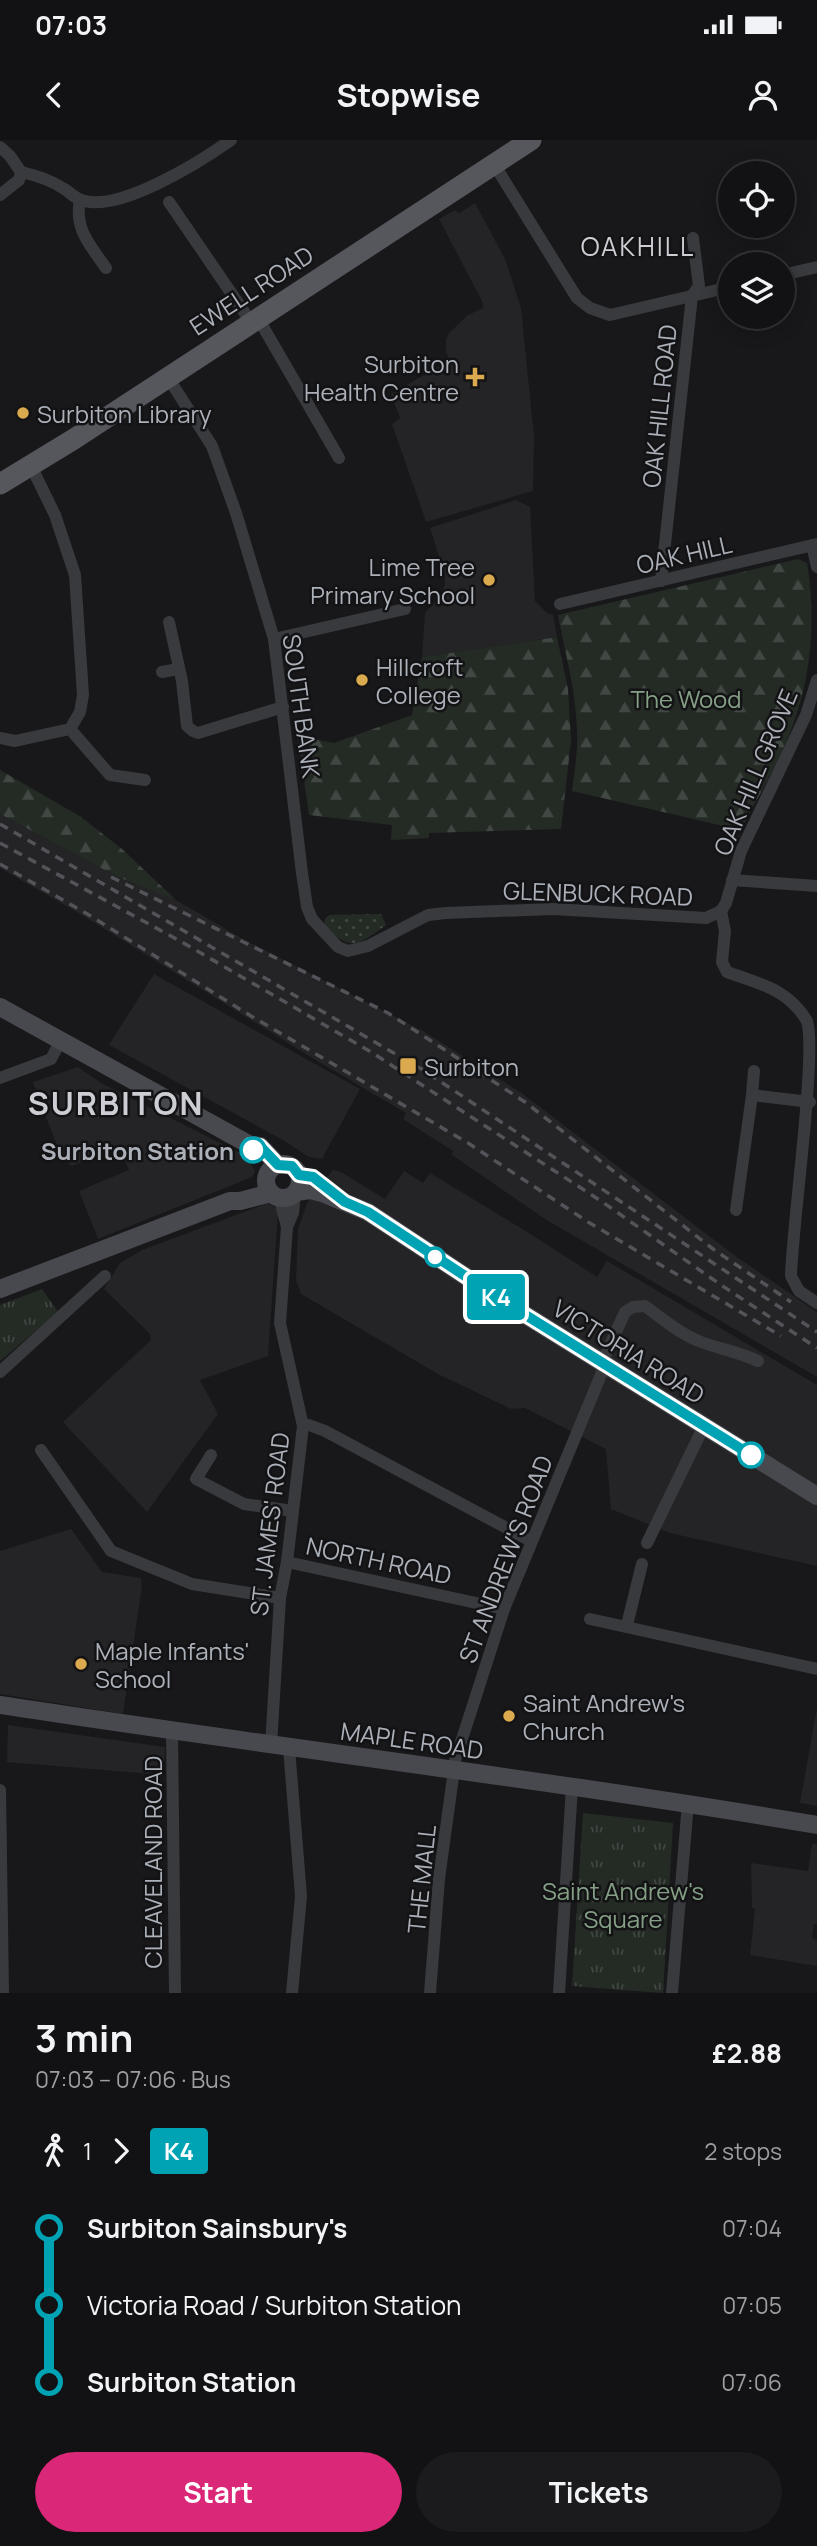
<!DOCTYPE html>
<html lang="en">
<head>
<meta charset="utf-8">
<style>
  :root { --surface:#121214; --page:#1b1b1d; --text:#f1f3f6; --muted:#9c9ea0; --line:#313234; --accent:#db2777 }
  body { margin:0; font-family:Manrope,sans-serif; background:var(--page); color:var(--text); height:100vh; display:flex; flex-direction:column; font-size:26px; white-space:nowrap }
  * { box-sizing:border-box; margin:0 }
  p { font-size:23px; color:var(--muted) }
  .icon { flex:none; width:38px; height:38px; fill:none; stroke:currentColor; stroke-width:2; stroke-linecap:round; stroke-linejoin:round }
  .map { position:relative; height:1853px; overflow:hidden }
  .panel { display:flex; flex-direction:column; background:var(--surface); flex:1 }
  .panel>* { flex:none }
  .badge { padding:0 14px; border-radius:5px; font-size:24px; line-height:46px }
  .tools { position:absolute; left:718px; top:21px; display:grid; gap:14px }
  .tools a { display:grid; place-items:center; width:77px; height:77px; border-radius:50%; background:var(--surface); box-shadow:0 4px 18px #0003,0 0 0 2px var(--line); font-size:35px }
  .map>.badge { position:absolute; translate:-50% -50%; box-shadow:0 0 0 4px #fff }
  .legs { display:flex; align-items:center; gap:10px; height:77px; padding:0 35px; font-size:23px }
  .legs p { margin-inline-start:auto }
  .overview { display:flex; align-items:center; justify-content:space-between; height:119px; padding:0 35px }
  h1 { font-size:38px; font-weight:700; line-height:52px }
  .primary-button { display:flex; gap:14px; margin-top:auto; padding:14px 35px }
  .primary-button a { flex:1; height:80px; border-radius:42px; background:var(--accent); color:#fff; font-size:28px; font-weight:700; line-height:80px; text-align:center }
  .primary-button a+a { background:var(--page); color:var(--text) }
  ul { padding:0 35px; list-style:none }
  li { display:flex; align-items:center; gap:24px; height:77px; font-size:26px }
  li i { display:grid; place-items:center; width:10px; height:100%; margin:0 9px; background:currentColor }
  li i::after { content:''; width:18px; height:18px; margin:-9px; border:5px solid; border-radius:50%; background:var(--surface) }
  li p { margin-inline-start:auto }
  li:first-child i { background:linear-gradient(#0000 50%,currentColor 0) }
  li:last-child i { background:linear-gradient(currentColor 50%,#0000 0) }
  .status { display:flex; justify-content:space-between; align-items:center; height:49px; padding:0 35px; background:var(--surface); direction:ltr }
  .status svg { height:19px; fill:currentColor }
  header { display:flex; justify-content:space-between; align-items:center; height:91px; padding:0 35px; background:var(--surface); font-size:32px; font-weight:700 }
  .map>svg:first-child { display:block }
  .built { fill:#242426 }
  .grass { fill:url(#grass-dots) }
  .forest { fill:url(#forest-firs) }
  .park { fill:url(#park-tufts) }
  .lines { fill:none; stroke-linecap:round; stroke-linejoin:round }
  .street { stroke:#393a3e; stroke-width:12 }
  .secondary { stroke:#48494e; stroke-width:18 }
  .primary { stroke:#56575d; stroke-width:21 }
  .rail { stroke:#535459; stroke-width:3.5; stroke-dasharray:9 7; stroke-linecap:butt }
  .line-1-casing { stroke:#fff; stroke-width:16 }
  .line-1 { stroke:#00a3b4; stroke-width:10 }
  .poi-dot { fill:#dcaa4e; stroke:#131315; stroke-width:2.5 }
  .stop-1-dot { fill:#fff; stroke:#00a3b4; stroke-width:3.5 }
  .labels { text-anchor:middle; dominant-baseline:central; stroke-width:5; stroke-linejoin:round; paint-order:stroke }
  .street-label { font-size:24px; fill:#acb0b8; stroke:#131315 }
  .poi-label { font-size:24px; fill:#acb0b8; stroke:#131315; text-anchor:start }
  .park-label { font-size:24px; fill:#85a086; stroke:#131315 }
  .stop-label { font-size:24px; font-weight:bold; fill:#acb0b8; stroke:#131315; text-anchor:end }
  .neighbourhood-label { font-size:26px; letter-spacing:2px; fill:#ccced4; stroke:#131315 }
  .district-label { font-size:32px; font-weight:bold; letter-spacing:2px; fill:#ccced4; stroke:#131315 }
</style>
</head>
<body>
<div class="status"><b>07:03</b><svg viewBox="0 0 49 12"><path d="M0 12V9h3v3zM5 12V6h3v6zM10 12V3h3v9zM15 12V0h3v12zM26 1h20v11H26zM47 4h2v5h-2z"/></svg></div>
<header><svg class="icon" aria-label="back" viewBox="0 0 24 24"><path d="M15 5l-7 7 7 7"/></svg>Stopwise<svg class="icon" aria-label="person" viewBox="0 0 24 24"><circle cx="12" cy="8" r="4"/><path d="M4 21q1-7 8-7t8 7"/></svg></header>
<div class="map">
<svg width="817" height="1853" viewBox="0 0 817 1853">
  <defs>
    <pattern id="grass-dots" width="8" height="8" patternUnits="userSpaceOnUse" patternTransform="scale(1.75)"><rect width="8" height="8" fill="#242b25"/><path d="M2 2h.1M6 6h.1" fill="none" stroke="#414743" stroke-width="1.8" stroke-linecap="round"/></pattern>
    <pattern id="forest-firs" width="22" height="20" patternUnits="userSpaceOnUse" patternTransform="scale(1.75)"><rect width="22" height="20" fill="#242b25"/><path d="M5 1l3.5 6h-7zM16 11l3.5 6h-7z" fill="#414743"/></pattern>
    <pattern id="park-tufts" width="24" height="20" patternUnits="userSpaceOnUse" patternTransform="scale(1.75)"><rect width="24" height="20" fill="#242b25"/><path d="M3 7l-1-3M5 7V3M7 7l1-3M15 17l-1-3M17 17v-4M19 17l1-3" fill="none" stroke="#414743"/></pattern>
  </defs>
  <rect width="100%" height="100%" fill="#18181a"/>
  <g class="built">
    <polygon points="475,63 505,119 521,168 534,296 533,351 426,382 392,284 400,278 391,254 450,220 446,212 446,200 450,192 468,175 483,168 483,163 439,79 455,70 459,73"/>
    <polygon points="516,360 530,367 535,461 547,473 553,475 557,497 422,517 425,473 442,455 445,444 445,435 430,388"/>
    <polygon points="0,674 118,737 176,760 243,799 423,891 523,954 734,1115 817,1172 817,1237 545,1079 452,1015 453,1011 403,979 406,973 309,916 82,775 0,728"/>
    <polygon points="154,834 360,949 322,1019 309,1017 283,1000 109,905"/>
    <polygon points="78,927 101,943 240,1013 250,1023 255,1031 252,1037 98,1099 79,1051 129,1030 120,1007 72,1026 62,1019 33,942"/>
    <polygon points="333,1030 341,1032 385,1059 404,1031 423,1043 430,1033 529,1093 597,1137 607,1121 817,1245 817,1426 670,1393 611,1369 606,1309 525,1268 511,1269 438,1234 301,1154 296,1140 298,1089 307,1063"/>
    <polygon points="268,1063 274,1066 278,1072 268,1216 200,1240 218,1274 147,1372 63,1282 151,1200 150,1194 104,1149 120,1123 142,1110"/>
    <polygon points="71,1389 102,1432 141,1438 142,1446 123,1574 0,1554 0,1411"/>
    <polygon points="817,1568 817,1666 800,1663"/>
    <polygon points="8,1585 165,1607 164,1635 7,1622"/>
    <polygon points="812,1704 817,1704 817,1784 814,1784 812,1798 817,1801 817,1826 750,1815 755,1769 752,1768 751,1723 808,1731"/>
  </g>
  <path class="grass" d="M381 774 386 785C357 805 353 813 324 786L325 779 329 775Z"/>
  <g class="forest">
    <path d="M798 419 807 423C817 482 811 544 787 600 774 631 756 660 741 690L572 651C575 630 578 610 577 590 576 551 565 513 558 475Z"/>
    <polygon points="557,497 568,549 571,601 561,689 429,693 429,698 391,700 392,685 309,675 298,596 334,603 412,575 422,517"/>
    <polygon points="0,630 81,677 122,709 176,760 118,737 0,674"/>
  </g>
  <g class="park">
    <polygon points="42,1149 58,1172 0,1221 0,1165"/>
    <polygon points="583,1673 673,1683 663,1853 572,1846"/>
  </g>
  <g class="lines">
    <g class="street">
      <polyline points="0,7 10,16 21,32"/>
      <polyline points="494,24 577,158 590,168 610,175 730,147"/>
      <path d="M0 55 19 40 21 32C38 36 51 40 66 50 70 53 74 57 79 59 115 76 201 21 231 0"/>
      <path d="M80 60C74 89 90 105 106 128"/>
      <polyline points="169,62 251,182"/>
      <polyline points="782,135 817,127"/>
      <polyline points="258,178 339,318"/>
      <path d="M167 236 212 306 236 373 274 499 302 733 307 767 312 779 338 807 348 811 368 806 428 775 446 773 553 769 706 778 721 771 725 791 722 822 727 832C760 844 788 849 807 881 817 914 792 1087 791 1136L799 1151 817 1163"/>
      <polyline points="812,405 817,427"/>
      <polyline points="661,441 692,156 699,146 693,98"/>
      <polyline points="560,464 817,404"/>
      <polyline points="169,482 182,541 187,586 193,591 198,593 283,567"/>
      <polyline points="274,499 405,469"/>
      <polyline points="162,532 178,529"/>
      <polyline points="70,589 110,635 145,640"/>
      <polyline points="0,598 15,601 70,589 80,572 83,555 75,435 55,375 31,326"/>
      <polyline points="732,740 817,746"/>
      <polyline points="721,771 726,763 741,711 806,575 817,540"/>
      <polyline points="0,938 51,919 61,900"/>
      <polyline points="752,955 754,931"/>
      <polyline points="736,1070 752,955 810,962"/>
      <polyline points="287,1087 293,1073 295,1054"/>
      <path d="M602 1223 625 1172 633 1167 645 1166C663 1179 680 1194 701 1202 720 1209 739 1212 758 1221"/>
      <polyline points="0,1232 105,1136"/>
      <polyline points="303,1286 309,1285 325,1291 531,1401"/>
      <polyline points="41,1310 111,1411 192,1444 280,1458"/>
      <polyline points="211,1315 196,1339 244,1364 293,1371"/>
      <polyline points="647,1403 704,1286"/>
      <polyline points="287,1422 504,1469"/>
      <polyline points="590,1479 817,1529"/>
      <polyline points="627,1485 642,1424"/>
      <polyline points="172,1592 175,1853"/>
      <polyline points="271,1605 280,1458 287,1422 303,1286 280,1183 287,1087 279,1057"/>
      <polyline points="289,1608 301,1756 292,1853"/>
      <polyline points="0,1650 3,1853"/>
      <polyline points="430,1853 439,1739 453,1637 452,1630 504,1469 605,1225"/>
      <polyline points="559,1853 572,1647"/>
      <polyline points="672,1853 688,1663"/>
    </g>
    <g class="secondary">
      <polyline points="0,867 250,1005 260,1006 278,1025"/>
      <circle cx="283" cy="1041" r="17"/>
      <polyline points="296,1052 310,1050 322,1053 368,1072 503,1161 817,1356"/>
      <polyline points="0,1149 230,1061 240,1061 271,1053"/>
      <path d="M0 1565C272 1607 546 1639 817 1685"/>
    </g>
    <polyline class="primary" points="0,344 74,299 531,0"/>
    <g class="rail">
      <polyline points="0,684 423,930 817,1192"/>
      <polyline points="0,703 180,801 371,912 601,1061 721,1145 817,1208"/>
      <polyline points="0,724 89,775 251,876 468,1003 588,1082 781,1196"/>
      <polyline points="111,737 388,873 525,962 713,1109 791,1162"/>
    </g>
  </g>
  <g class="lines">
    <g class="line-1-casing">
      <polyline id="line-1" points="253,1010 250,1005 260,1006 278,1025 292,1026 299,1035 313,1037 345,1062 368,1072 503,1161 751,1315"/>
    </g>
    <use href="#line-1" class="line-1"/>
  </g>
  <g class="poi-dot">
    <path d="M471.5 226.5h7v7h7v7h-7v7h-7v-7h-7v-7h7z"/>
    <circle cx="23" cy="273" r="7"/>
    <circle cx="489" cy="440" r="7"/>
    <circle cx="362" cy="540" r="7"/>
    <rect x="399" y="917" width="18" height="18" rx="3.5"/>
    <circle cx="81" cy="1524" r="7"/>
    <circle cx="509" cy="1576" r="7"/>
  </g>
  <g class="stop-1-dot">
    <circle cx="253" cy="1010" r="12"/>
    <circle cx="435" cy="1117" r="9"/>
    <circle cx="751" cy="1315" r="12"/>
  </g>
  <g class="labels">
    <g class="street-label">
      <text transform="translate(251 150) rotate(-33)">EWELL ROAD</text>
      <text transform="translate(659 266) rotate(-84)">OAK HILL ROAD</text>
      <text transform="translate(684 414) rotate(-13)">OAK HILL</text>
      <text transform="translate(302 566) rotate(82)">SOUTH BANK</text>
      <text transform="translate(755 632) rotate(-67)">OAK HILL GROVE</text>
      <text transform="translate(598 753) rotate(2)">GLENBUCK ROAD</text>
      <text transform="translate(629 1211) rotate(32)">VICTORIA ROAD</text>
      <text transform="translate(269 1384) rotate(-83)">ST. JAMES' ROAD</text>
      <text transform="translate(505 1419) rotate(-69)">ST ANDREW'S ROAD</text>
      <text transform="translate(379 1420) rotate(12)">NORTH ROAD</text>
      <text transform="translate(412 1600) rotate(8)">MAPLE ROAD</text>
      <text transform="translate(152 1722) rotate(-90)">CLEAVELAND ROAD</text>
      <text transform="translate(421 1739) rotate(-84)">THE MALL</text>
    </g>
    <g class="poi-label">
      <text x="459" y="223" text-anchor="end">Surbiton<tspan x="459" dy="28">Health Centre</tspan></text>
      <text x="37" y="273">Surbiton Library</text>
      <text x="475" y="426" text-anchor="end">Lime Tree<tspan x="475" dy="28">Primary School</tspan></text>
      <text x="376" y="526">Hillcroft<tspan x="376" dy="28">College</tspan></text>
      <text x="424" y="926">Surbiton</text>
      <text x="95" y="1510">Maple Infants'<tspan x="95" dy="28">School</tspan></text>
      <text x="523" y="1562">Saint Andrew's<tspan x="523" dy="28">Church</tspan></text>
    </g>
    <g class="park-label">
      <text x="686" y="558">The Wood</text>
      <text x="623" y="1750">Saint Andrew's<tspan x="623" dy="28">Square</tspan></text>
    </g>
    <g class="stop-label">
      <text x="234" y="1010">Surbiton Station</text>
    </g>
    <g class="neighbourhood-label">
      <text x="638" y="106">OAKHILL</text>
    </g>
    <g class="district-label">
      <text x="116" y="963">SURBITON</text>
    </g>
  </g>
</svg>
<div class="tools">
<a><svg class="icon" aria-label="locate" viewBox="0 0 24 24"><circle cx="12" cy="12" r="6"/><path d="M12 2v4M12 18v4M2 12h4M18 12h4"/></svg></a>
<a><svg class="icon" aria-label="layers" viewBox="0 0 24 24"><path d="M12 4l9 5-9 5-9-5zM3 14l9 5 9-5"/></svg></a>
</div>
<b class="badge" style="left:496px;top:1157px;background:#00a3b4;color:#fff">K4</b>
</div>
<section class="panel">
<div class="overview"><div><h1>3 min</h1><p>07:03 – 07:06 · Bus</p></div><b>£2.88</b></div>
<div class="legs"><svg class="icon" aria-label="walk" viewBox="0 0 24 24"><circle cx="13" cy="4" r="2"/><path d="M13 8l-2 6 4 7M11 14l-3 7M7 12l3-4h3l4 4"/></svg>1<svg class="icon" aria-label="forward" viewBox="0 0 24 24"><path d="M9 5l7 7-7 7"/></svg><b class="badge" style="background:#00a3b4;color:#fff">K4</b><p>2 stops</p></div>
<ul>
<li><i style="color:#00a3b4"></i><b>Surbiton Sainsbury's</b><p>07:04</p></li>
<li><i style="color:#00a3b4"></i><span>Victoria Road / Surbiton Station</span><p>07:05</p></li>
<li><i style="color:#00a3b4"></i><b>Surbiton Station</b><p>07:06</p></li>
</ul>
<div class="primary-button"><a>Start</a><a>Tickets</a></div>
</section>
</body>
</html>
